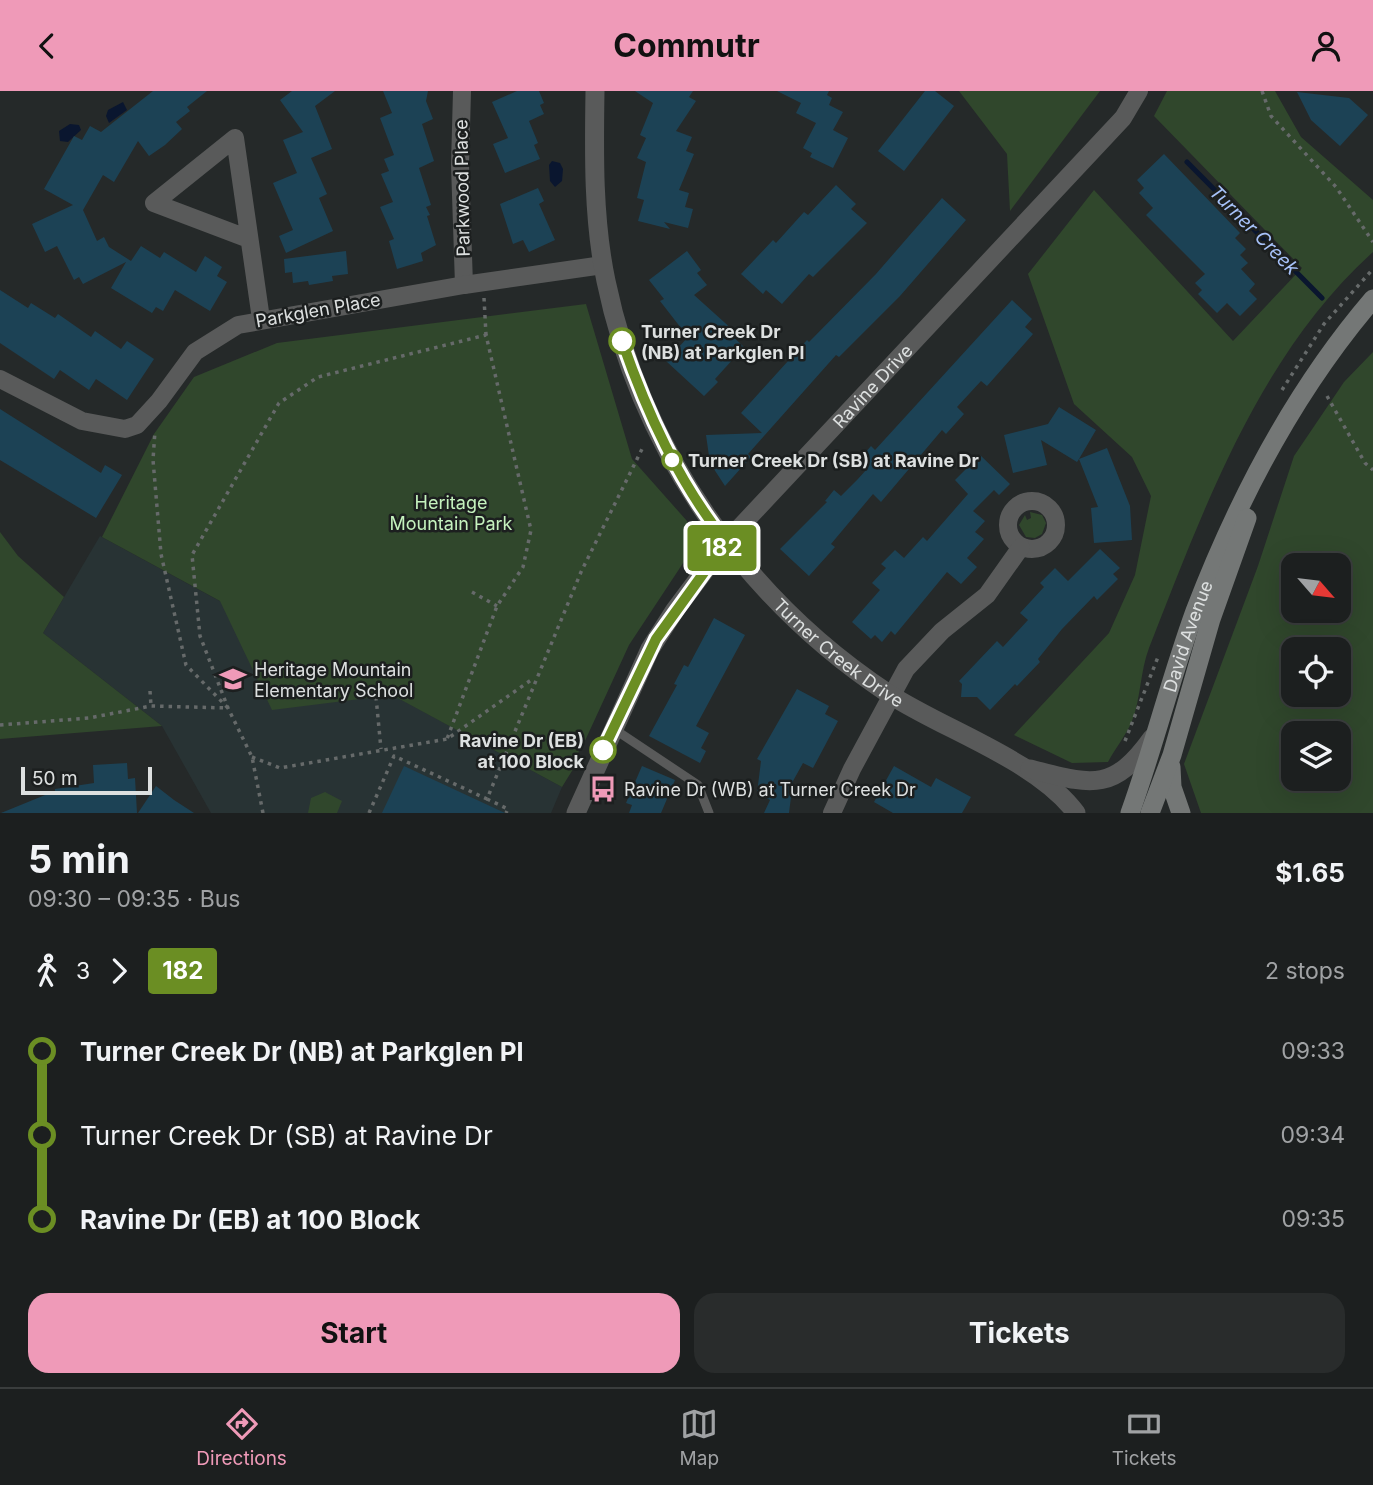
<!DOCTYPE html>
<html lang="en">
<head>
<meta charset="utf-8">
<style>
  :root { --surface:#1c1f1f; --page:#292c2c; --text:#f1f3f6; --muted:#a0a2a4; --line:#3a3d3d; --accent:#ef9ab8 }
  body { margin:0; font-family:Inter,sans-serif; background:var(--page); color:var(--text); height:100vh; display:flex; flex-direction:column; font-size:26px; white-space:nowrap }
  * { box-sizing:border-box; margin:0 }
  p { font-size:23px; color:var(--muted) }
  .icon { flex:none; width:38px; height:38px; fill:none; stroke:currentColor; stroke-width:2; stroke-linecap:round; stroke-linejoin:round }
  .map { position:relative; height:722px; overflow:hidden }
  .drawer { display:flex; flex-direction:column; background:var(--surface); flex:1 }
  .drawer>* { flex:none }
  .badge { padding:0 14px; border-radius:5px; font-size:24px; line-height:46px }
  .needle { width:46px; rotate:118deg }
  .fabs { position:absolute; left:1281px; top:462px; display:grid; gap:14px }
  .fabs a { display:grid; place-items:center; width:70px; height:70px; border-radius:14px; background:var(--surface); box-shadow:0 7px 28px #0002,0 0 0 2px var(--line); font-size:35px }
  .scale { position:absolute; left:21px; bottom:18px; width:131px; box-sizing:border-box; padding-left:7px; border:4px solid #dde0e0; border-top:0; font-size:19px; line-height:24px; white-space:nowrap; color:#dde0e0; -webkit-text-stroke:5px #1c1f1f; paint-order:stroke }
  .map>.badge { position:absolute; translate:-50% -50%; box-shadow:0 0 0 4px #fff }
  .legs { display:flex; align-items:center; gap:10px; height:77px; padding:0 28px; font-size:23px }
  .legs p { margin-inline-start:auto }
  .head { display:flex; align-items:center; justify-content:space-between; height:119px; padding:0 28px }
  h1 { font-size:38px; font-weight:700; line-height:52px }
  .primary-button { display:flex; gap:14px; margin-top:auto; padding:14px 28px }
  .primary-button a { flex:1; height:80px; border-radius:21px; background:var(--accent); color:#111; font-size:28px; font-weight:700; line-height:80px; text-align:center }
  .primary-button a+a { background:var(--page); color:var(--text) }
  ul { padding:0 28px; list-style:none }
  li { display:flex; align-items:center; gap:24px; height:84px; font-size:26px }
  li i { display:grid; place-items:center; width:10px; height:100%; margin:0 9px; background:currentColor }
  li i::after { content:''; width:18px; height:18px; margin:-9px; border:5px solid; border-radius:50%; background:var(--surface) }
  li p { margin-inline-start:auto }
  li:first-child i { background:linear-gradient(#0000 50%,currentColor 0) }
  li:last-child i { background:linear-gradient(currentColor 50%,#0000 0) }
  header { display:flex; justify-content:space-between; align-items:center; height:91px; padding:0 28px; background:var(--accent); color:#111; font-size:32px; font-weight:700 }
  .tabs { display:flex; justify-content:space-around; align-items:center; height:98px; border-top:2px solid var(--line); background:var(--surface); font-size:19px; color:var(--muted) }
  .tabs a { display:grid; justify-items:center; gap:4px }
  .tabs .current { color:var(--accent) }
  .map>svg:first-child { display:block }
  .built { fill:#283334 }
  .green { fill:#30472c; fill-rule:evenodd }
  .water { fill:#0a162f }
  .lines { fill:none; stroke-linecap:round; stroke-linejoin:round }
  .stream { stroke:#0a162f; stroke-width:5 }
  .building { fill:#1c4255 }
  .path { stroke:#666a6a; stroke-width:3.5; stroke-dasharray:3.5 5; stroke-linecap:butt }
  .service { stroke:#595a5a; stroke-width:9 }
  .minor { stroke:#595a5a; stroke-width:18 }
  .tertiary { stroke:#595a5a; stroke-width:19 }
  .secondary { stroke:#747776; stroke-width:19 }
  .line-1-casing { stroke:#fff; stroke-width:16 }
  .line-1 { stroke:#6b8e23; stroke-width:10 }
  .stop-1-dot { fill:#fff; stroke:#6b8e23; stroke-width:3.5 }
  .labels { text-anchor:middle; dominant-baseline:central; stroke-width:5; stroke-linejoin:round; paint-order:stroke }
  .street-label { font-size:18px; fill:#dde0e0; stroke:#1c1f1f }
  .stop-label { font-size:18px; font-weight:bold; fill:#dde0e0; stroke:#1c1f1f; text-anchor:start }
  .park-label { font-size:18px; fill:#c5f2be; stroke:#1c1f1f }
  .poi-label { font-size:18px; fill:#dde0e0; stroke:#1c1f1f; text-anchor:start }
  .water-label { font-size:19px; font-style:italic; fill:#a7c2f9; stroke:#1c1f1f }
</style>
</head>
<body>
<header><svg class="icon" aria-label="back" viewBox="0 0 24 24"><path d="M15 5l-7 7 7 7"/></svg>Commutr<svg class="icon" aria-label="person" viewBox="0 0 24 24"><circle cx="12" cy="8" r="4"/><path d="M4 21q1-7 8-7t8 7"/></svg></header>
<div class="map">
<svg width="1373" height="722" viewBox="0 0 1373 722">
  <rect width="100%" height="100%" fill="#252929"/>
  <polygon class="built" points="100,445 562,696 551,722 211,722 162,635 43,542"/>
  <g class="green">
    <polygon points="959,0 1100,0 1010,120 1007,63"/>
    <path d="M1167 0H1275L1301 46 1373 109V161C1259 264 1204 417 1149 557 1140 581 1141 607 1132 630 1126 644 1115 658 1108 671L1072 672 1014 644 1109 542 1135 484 1151 405 1132 366 1074 313 1028 183 1094 99 1233 250 1302 177 1154 25Z"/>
    <polygon points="586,213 632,368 687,430 695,454 629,554 584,652 581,651 575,675 562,696 392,604 272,619 220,510 102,446 154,343 194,286 277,252"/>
    <path d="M1373 261V722H1201L1184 673 1258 475 1294 365 1344 291ZM1293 474H1339V520H1293ZM1293 558H1339V604H1293ZM1293 642H1339V688H1293Z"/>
    <polygon points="1030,421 1042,424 1046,432 1042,443 1035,447 1026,446 1019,434 1025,424 1027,429 1031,427"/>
    <polygon points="0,441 18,465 64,506 43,542 162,635 0,648"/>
    <polygon points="325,701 342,710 337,722 308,722 311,707"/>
  </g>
  <g class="water">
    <polygon points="123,11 127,19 109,32 106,25 108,19"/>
    <polygon points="70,33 79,34 81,39 68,51 60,50 59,40"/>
    <polygon points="552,70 560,72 563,78 562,90 555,96 550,90 549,74"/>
  </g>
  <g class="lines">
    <polyline class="stream" points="1187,71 1322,207"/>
  </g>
  <g class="building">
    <polygon points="153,0 207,0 187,16 190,20 176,31 182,38 165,54 149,65 138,50 114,91 103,84 83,119 97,150 104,146 109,156 131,170 141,155 160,167 164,161 196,181 205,165 222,176 217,185 227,191 210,220 175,199 163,220 156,216 152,222 111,197 126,171 83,193 79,186 74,189 57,155 45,161 32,133 73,114 44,98 74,45 82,49 90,35 101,41"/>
    <polygon points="292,0 335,0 315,15 332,58 311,67 327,103 319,107 333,140 286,162 279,145 293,139 273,92 297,82 283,49 303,41 280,9"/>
    <polygon points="383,0 428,0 426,10 433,28 422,33 434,70 419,77 431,114 426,116 430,124 427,125 436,154 421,162 423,170 397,178 389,150 394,148 380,116 393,111 381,83 389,80 384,68 394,64 380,27 392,22"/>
    <polygon points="517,0 539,0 544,12 540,14 544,23 529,30 538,52 534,54 540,68 505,82 493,53 508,47 492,11"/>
    <polygon points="635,0 693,0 689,6 696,10 676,40 692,46 686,60 694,63 679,99 689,102 685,116 693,118 688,137 664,131 670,138 638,130 644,109 637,107 646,71 637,67 646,47 640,44 653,12"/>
    <polygon points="777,0 829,0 827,4 832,7 829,14 843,21 833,39 848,47 833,77 810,66 812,62 803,57 816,32 796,22 801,12"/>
    <polygon points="925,0 935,0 954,15 904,80 878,60"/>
    <polygon points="1297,1 1349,7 1368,24 1340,55 1311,29"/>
    <polygon points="1164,63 1240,142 1235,147 1246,158 1240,164 1248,172 1241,178 1255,193 1249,200 1257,208 1240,225 1227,212 1217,222 1198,203 1202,199 1195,192 1205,183 1146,124 1153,117 1139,102 1144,97 1137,89"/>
    <polygon points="836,94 856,113 851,118 867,132 813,186 809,183 782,213 766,199 763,203 741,183 773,149 776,152 804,121 808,124"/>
    <polygon points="538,97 544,110 539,113 555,149 529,161 523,149 513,153 500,113"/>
    <polygon points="942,107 966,129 900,205 839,266 836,264 748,363 751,366 725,395 710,372 706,344 762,342 741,322 807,249 809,251 876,183"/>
    <polygon points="346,160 348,183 332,185 333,190 309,194 308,190 293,192 292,181 285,182 284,168"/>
    <polygon points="687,160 701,179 697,182 707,194 694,204 734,240 730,243 744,256 715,288 718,291 704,305 666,270 688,246 660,210 664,208 649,189"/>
    <polygon points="0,199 28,217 31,212 55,227 58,223 91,246 95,240 121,258 127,250 154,268 127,309 96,288 89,299 60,279 54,288 0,252"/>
    <polygon points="1012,209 1032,228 1025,236 1033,243 987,295 981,290 957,316 964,323 946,343 942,339 881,411 873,403 831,453 835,456 809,485 780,458 827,411 825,410 834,399 841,405 857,389 867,378 858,370 871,355 875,359"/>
    <polygon points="1059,316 1096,339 1079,368 1107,357 1130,415 1132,449 1094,452 1091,417 1098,416 1079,368 1077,371 1041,349 1047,374 1013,382 1004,344 1048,333"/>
    <polygon points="0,318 101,382 105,374 122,384 96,427 0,369"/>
    <polygon points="980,364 1010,393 999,404 994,399 973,420 985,430 975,441 984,448 967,467 977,476 961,493 947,481 895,544 891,540 882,551 875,544 871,548 852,531 880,499 872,492 886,477 881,473 895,459 904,467 923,446 927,450 968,403 955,389"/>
    <polygon points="1100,458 1120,477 1113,483 1118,488 1097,509 1094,505 1062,538 1038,568 1040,571 1017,595 1015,593 990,619 977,606 961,606 962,593 959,590 997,550 1003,556 1028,529 1020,522 1044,496 1040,492 1055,477 1068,490"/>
    <polygon points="714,527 745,544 696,635 709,642 701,657 706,660 700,672 649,645 677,594 674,593 684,574 688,576"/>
    <polygon points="797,598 829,615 825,623 838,630 813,677 803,672 793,690 789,722 764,722 770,709 757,702 761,670 757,668"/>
    <polygon points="127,672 128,688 135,687 137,722 1,722 55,700 55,698 94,692 93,674"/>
    <polygon points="404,675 505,722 382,722"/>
    <polygon points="642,675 675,689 661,722 629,722 632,714 626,712"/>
    <polygon points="894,675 931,696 936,687 971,706 962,722 893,722 874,711"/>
    <polygon points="156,695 174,709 194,722 138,722"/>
  </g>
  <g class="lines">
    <g class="path">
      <polyline points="1262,0 1271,25 1336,96 1373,151"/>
      <polyline points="484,207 486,244"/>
      <polyline points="1282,299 1324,233 1373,178"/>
      <polyline points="1327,305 1365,372 1373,379"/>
      <polyline points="472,501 497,515"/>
      <polyline points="150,600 151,615"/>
      <polyline points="376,606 381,658"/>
      <polyline points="0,634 89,627 151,615 228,617 186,574 161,463 153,369 155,340"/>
      <polyline points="1125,650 1158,566"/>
      <polyline points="252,666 280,677 447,648 534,587"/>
      <polyline points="487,708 508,718 506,722"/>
      <polyline points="263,722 252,666 228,617 200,545 192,464 279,312 318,286 486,244 531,439 523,476 497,515 447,648"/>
      <polyline points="369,722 394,665 487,708 581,481 644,354"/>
    </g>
    <polyline class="service" points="614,638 698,694 709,722"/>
    <g class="minor">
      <polyline points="462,0 460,74 464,194"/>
      <polyline points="249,148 154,112 235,47 261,228"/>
      <polyline points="0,288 82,330 125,338 137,334 159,310 195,261 238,234 464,194 603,174"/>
      <circle cx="1032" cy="434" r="24"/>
      <path id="s1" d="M726 451 1123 27 1139 0"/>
      <polyline points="832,722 852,678 906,578 942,540 987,504 1021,456"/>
    </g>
    <g class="tertiary">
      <path id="s2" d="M595 0C594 63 593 128 606 190 641 359 745 508 889 603 944 639 1037 669 1076 722"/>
      <path d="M1030 678C1090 693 1112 703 1152 647"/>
      <polyline points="576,722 650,558 675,519 726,451"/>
    </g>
    <g class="secondary">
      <polyline points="1171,676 1172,696 1181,722"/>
      <path id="s3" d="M1130 722C1154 655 1171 586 1195 520 1238 408 1295 299 1373 208"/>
      <polyline points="1150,722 1172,664 1211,528 1247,427"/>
    </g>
  </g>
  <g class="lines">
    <g class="line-1-casing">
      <path id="line-1" d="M603 659 656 548 726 451C678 390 647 322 622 250"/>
    </g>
    <use href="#line-1" class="line-1"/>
  </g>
  <defs>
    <g id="school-bare" transform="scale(2.1)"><path d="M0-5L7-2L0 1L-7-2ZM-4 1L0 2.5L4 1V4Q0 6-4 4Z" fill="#ef9ab8" stroke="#1c1f1f" stroke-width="2.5" paint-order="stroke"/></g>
    <g id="bus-bare" transform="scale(2.1)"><path d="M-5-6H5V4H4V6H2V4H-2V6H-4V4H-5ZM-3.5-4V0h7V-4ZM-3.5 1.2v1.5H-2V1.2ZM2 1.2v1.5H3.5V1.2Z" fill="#ef9ab8" stroke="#1c1f1f" stroke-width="2.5" paint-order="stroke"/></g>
  </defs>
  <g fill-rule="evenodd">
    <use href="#school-bare" x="233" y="588"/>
    <use href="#bus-bare" x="603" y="698"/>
  </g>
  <g class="stop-1-dot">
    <circle cx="622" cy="250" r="12"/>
    <circle cx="672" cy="369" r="9"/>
    <circle cx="603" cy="659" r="12"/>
  </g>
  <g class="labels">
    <g class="street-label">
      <text transform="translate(462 97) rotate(-91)">Parkwood Place</text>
      <text transform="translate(318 219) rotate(-10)">Parkglen Place</text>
      <text stroke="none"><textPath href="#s1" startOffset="214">Ravine Drive</textPath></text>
      <text stroke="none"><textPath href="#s3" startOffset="186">David Avenue</textPath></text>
      <text stroke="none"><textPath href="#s2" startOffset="639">Turner Creek Drive</textPath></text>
    </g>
    <g class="stop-label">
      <text x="641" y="240">Turner Creek Dr<tspan x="641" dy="21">(NB) at Parkglen Pl</tspan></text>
      <text x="688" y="369">Turner Creek Dr (SB) at Ravine Dr</text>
      <text x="584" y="649" text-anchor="end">Ravine Dr (EB)<tspan x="584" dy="21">at 100 Block</tspan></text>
    </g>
    <g class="park-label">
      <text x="451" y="411">Heritage<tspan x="451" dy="21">Mountain Park</tspan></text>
    </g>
    <g class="poi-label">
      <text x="254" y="578">Heritage Mountain<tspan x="254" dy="21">Elementary School</tspan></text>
      <text x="624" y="698">Ravine Dr (WB) at Turner Creek Dr</text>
    </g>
    <g class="water-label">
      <text transform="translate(1254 139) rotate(45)">Turner Creek</text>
    </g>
  </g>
</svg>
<div class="fabs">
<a><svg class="needle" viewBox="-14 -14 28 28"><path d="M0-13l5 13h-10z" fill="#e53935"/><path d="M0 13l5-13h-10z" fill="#a0a2a4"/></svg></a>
<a><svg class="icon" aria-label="locate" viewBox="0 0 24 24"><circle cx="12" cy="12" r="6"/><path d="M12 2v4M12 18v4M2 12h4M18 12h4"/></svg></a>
<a><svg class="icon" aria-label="layers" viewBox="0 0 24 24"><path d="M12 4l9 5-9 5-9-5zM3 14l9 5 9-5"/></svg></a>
</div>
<div class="scale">50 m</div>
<b class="badge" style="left:722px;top:457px;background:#6b8e23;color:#fff">182</b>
</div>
<section class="drawer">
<div class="head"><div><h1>5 min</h1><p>09:30 – 09:35 · Bus</p></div><b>$1.65</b></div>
<div class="legs"><svg class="icon" aria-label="walk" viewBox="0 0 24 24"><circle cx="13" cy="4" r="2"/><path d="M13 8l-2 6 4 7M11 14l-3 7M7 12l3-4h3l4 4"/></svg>3<svg class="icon" aria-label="forward" viewBox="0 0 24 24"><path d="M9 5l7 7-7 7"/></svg><b class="badge" style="background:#6b8e23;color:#fff">182</b><p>2 stops</p></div>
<ul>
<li><i style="color:#6b8e23"></i><b>Turner Creek Dr (NB) at Parkglen Pl</b><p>09:33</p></li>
<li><i style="color:#6b8e23"></i><span>Turner Creek Dr (SB) at Ravine Dr</span><p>09:34</p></li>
<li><i style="color:#6b8e23"></i><b>Ravine Dr (EB) at 100 Block</b><p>09:35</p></li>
</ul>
<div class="primary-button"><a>Start</a><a>Tickets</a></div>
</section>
<nav class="tabs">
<a class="current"><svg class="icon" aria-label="directions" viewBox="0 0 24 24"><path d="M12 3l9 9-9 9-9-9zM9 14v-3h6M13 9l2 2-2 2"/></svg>Directions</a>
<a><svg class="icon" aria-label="map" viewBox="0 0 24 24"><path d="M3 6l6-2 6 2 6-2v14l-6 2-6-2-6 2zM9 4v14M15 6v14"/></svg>Map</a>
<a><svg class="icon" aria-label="tickets" viewBox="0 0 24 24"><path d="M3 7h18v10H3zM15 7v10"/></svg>Tickets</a>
</nav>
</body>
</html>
